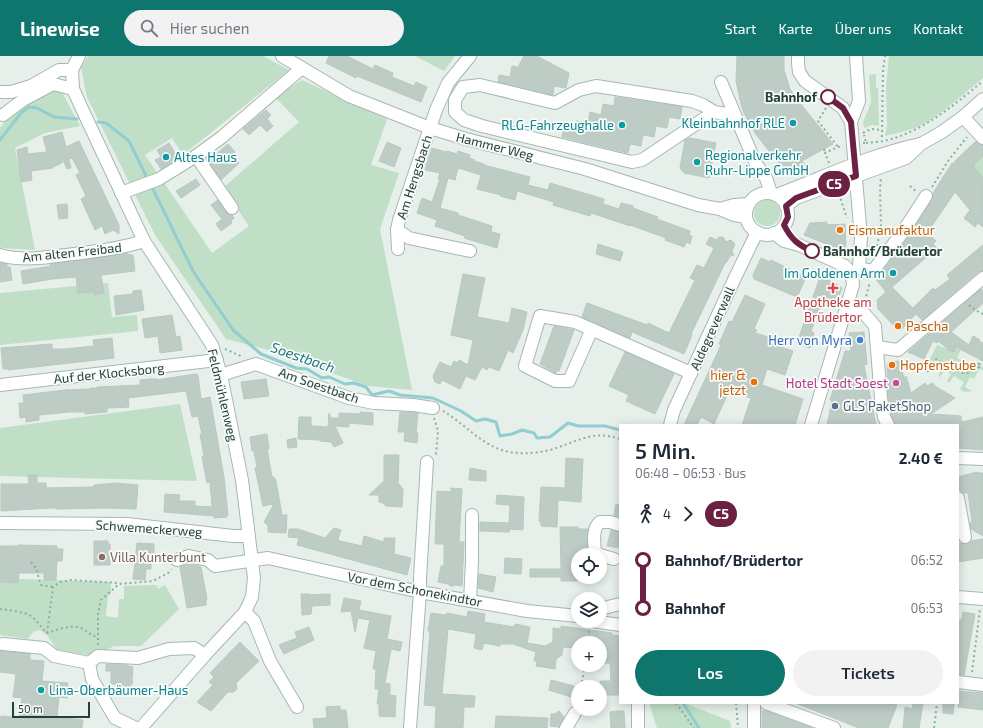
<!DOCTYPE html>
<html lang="de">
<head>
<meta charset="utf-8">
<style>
  :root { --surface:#fff; --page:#f2f2f3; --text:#1f2937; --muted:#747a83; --accent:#0f766e }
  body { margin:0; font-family:"Exo 2",sans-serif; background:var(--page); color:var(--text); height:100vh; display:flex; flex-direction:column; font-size:15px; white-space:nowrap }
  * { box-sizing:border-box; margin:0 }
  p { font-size:13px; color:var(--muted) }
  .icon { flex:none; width:22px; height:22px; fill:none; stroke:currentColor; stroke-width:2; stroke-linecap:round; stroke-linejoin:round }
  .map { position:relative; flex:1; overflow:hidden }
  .sheet { position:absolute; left:619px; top:368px; width:340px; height:280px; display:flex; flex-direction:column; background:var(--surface); border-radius:0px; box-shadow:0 2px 10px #0003 }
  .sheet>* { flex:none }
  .badge { padding:0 8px; border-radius:13px; font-size:14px; line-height:26px }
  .buttons { position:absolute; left:571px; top:492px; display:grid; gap:8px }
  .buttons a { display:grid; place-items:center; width:36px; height:36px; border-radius:50%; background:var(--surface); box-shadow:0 2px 10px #0003; font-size:20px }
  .scale { position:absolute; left:12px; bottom:10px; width:78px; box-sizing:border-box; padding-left:4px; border:2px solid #254137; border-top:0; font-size:11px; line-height:14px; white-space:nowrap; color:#254137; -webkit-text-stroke:3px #f7fbf9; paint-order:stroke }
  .map>.badge { position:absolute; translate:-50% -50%; box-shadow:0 0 0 2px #fff }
  .legs { display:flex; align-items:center; gap:6px; height:44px; padding:0 16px; font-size:13px }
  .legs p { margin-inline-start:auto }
  .headline { display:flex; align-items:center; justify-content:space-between; height:68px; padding:0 16px }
  h1 { font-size:22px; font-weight:600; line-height:30px }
  .button { display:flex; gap:8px; margin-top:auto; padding:8px 16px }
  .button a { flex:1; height:46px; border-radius:24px; background:var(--accent); color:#fff; font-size:16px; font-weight:600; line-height:46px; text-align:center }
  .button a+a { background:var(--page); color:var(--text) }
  ul { padding:0 16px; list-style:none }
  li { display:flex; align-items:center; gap:14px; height:48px; font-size:15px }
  li i { display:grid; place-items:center; width:6px; height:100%; margin:0 5px; background:currentColor }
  li i::after { content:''; width:10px; height:10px; margin:-5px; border:3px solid; border-radius:50%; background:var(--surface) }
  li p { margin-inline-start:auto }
  li:first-child i { background:linear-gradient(#0000 50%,currentColor 0) }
  li:last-child i { background:linear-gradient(currentColor 50%,#0000 0) }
  header { display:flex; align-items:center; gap:24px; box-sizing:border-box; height:56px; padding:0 20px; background:var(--accent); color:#fff }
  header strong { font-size:19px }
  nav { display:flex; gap:22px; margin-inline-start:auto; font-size:14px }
  .search { width:280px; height:36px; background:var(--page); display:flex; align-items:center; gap:10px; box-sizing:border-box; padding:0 14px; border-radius:22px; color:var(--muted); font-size:15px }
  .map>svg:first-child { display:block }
  .green { fill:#c0dfc6 }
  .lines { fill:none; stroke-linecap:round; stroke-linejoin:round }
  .stream { stroke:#91cdd1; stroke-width:3 }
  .building { fill:#beccc6; stroke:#b9c8c1 }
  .minor-casing { stroke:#a8b7b1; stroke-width:14 }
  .path { stroke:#88b1a1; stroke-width:2; stroke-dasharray:2 3; stroke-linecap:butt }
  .minor { stroke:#fff; stroke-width:12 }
  .line-1-casing { stroke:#fff; stroke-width:9 }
  .line-1 { stroke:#6c2142; stroke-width:6 }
  .stop-1-dot { fill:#fff; stroke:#6c2142; stroke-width:2 }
  .culture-dot { fill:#0f9aa8; stroke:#f7fbf9; stroke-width:1.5 }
  .food-dot { fill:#e8710a; stroke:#f7fbf9; stroke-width:1.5 }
  .health-dot { fill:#e0444e; stroke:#f7fbf9; stroke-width:1.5 }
  .shop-dot { fill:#3f7fe0; stroke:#f7fbf9; stroke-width:1.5 }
  .hotel-dot { fill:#d1479c; stroke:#f7fbf9; stroke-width:1.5 }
  .service-dot { fill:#5c6f8a; stroke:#f7fbf9; stroke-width:1.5 }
  .education-dot { fill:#8d6e63; stroke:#f7fbf9; stroke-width:1.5 }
  .labels { text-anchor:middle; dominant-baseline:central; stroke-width:3.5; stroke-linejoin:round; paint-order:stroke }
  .stop-label { font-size:13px; font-weight:bold; fill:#254137; stroke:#f7fbf9; text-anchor:end }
  .culture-label { font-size:13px; fill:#0d838f; stroke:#f7fbf9; text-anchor:end }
  .street-label { font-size:13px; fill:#254137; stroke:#f7fbf9 }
  .food-label { font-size:13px; fill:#c56008; stroke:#f7fbf9; text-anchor:start }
  .health-label { font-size:13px; fill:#be3a42; stroke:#f7fbf9 }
  .shop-label { font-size:13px; fill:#366cbe; stroke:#f7fbf9; text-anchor:end }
  .hotel-label { font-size:13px; fill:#b23c85; stroke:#f7fbf9; text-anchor:end }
  .service-label { font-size:13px; fill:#4e5e75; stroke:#f7fbf9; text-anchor:start }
  .education-label { font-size:13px; fill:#785e54; stroke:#f7fbf9; text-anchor:start }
  .water-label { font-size:14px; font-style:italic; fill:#20757c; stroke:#f7fbf9 }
</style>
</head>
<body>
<header>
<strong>Linewise</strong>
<div class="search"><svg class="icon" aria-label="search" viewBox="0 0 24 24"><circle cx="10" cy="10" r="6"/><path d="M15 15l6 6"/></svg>Hier suchen</div>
<nav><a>Start</a><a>Karte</a><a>Über uns</a><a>Kontakt</a></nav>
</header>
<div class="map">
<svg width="983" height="672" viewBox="0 0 983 672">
  <rect width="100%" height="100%" fill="#e6efea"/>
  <g class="green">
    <polygon points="88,0 263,0 289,14 183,99 172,82 145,99 212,197 249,170 223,132 299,66 275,41 302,24 387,63 371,109 399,117 380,173 412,334 368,330 265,293 226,283 155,179 87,41 81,12"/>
    <polygon points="415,0 455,0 444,15"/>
    <path d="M889 0H983V22C966 36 943 57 924 68 912 74 898 77 885 80L887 70 886 31Z"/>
    <polygon points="876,18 876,32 878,32 879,70 872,69 864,72 863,66 871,47 869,19"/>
    <polygon points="51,32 62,36 80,70 45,77 15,92 35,194 2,192 0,191 0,72 8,61"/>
    <polygon points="983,100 983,122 977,115 970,110"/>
    <circle cx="767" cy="157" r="13"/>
    <polygon points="108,227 112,261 137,259 138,275 0,289 0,237"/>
    <polygon points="937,289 954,296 956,292 961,294 957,302 975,311 978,306 982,308 981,310 983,311 983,314 979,313 974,323 970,321 965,331 972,335 964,336 960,333 964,326 954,320 949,327 947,325 951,318 945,314 940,321 938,320 942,312 936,308 932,314 930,313 933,307 929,305"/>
    <polygon points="180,348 197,425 0,420 0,372"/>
    <path d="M18 523 111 526V537L108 540 106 560 118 562 119 543H124V530L156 529 158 533 165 529 179 553 141 590H114L108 593 90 599 63 596 57 594 47 579 40 574C34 575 31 577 28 583L0 579V526L18 527Z"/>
    <polygon points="649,647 684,647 730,665 731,672 657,672"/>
  </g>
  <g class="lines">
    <g class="stream">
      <polyline points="98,66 106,67 129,85 148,124"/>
      <polyline points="0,84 21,57 29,51 37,52 54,61 77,63"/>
      <polyline points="151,129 193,215 233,274 261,298 296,312 307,313 322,322 329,321 345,328 354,327 366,331 372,339 389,335 400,339 433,342 461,355 476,365 485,363 496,366 500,380 512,378 522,374 534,377 537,382 550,381 568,367 578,370 605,370 620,374"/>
      <polyline points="683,647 699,672"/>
    </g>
  </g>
  <g class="building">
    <polygon points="329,0 347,0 373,13 375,9 393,17 392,21 414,30 416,26 427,31 421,46 357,20 356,22 326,7"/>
    <polygon points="524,0 537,0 569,17 566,32 554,30 553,39 498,26 499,19 510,21 512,10 518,11"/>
    <polygon points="737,0 784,0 784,14 790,33 796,42 833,88 802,105 805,109 787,118 755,77 744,57 741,48 736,25"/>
    <polygon points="615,41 682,51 680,63 669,61 667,72 656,70 654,81 643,79 641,90 630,88 628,97 562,81 563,74 574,76 576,65 588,67 590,56 601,59 603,48 614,50"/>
    <polygon points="266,54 271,59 267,63 273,70 267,76 260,69 249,79 243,73"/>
    <polygon points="62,76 66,91 79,85 119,169 119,178 113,174 105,178 102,170 95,174 81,143 86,140 76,119 80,117 72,102 69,103 71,112 67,113 61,100 62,107 53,111 53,112 31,115 32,124 21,126 17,94 27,91 28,98 47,96 43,81"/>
    <polygon points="690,82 716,87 709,122 684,117 680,112 685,84"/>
    <polygon points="976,85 983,89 983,100 973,109 983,122 983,171 978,167 975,171 964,162 970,154 955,136 927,177 936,185 933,188 937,192 892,231 913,252 933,232 935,234 950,223 947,219 983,189 983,215 978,216 922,264 916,258 901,274 898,274 878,253 877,244 886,236 875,222 879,220 908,181 932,144 933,137 952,107 953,108 956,104"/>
    <polygon points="387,86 401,92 394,111 379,105"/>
    <polygon points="169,87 178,102 161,113 155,104 161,101 157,94"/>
    <polygon points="228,88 235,96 232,99 239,107 221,124 208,105"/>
    <polygon points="432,92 446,96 447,95 457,98 458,95 470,99 469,102 475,104 474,105 484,108 484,109 530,121 528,129 548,134 550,127 604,143 603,148 619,153 621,147 633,150 633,152 658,161 657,163 690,175 689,179 692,180 690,188 686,186 684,191 665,184 666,182 630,169 630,170 591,157 590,160 553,149 554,146 517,135 515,144 500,140 501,139 477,133 481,119 458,112 455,124 448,122 440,152 458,157 458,159 492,170 491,176 500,178 497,192 464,182 465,180 435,170 437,164 417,157 422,142 432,146 440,123 438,123 440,117 425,114"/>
    <polygon points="196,123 200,129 181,142 176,135"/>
    <polygon points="218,144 226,156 232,159 234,162 231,165 232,167 221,175 216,168 222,163 211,149"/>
    <polygon points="67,148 68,162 59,163 57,149"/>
    <polygon points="827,166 827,169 845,168 846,192 842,194 804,179 810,167"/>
    <polygon points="710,181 717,184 719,181 723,181 726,186 731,184 735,188 732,195 734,199 730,200 726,207 725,207 691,278 692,279 684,298 632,276 630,282 582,261 587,247 647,269 648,267 669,277 695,224 690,222 697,209 704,212 714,192 706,188"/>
    <polygon points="598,188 623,196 620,205 596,198"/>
    <polygon points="128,197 128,199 133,199 135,215 101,219 104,237 94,239 94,236 78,237 76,221 52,223 23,228 21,215 51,210 50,208"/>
    <polygon points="761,202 770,206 771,204 806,221 797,241 754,223 753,219"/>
    <polygon points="0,207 7,208 7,211 10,211 12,224 0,226"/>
    <polygon points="463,218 485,222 477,261 509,267 512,252 527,256 523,274 513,297 508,294 499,315 489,311 487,314 482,311 475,324 466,320 460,333 442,324 440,328 435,326 433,320 440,306 451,311 454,305 458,307 459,304 468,309 473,284 451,279"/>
    <polygon points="820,221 833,226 842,232 834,252 826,249 819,253 811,275 814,277 810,292 797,287"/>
    <polygon points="981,233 983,235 983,247 951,276 969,289 973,280 980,284 979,285 983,287 983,305 956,291 954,296 949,294 938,285 937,287 933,285 924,303 908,296"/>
    <polygon points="141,234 144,254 116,259 114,240 133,238 133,235"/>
    <polygon points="745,239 765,248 754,273 757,274 755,277 772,282 771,288 793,295 785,319 767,313 762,329 803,343 795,369 742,369 751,342 729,335 714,368 701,361 697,369 684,369 721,289 719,288 729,265 732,266"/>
    <polygon points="172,259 176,281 180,280 182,294 160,297 158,280 145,282 142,263"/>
    <polygon points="554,270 574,274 559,315 557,314 556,317 540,308"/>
    <polygon points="864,276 867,308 864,309 876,369 827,369 832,344 830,344 845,295 851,295 849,277"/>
    <polygon points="112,282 114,302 8,314 8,313 3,313 1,292 52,288 52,293 66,293 94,290 93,284"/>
    <polygon points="625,296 674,318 655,358 626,345 629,339 609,330"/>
    <polygon points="899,305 904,322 906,320 911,337 925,327 927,330 933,327 935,330 955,342 931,358 961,360 962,366 983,361 983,394 958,392 958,369 896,369 891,359 888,341 887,308 890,306"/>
    <polygon points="196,318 198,319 201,343 210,341 224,421 228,459 227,459 227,461 214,462 214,460 164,456 165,438 180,439 179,445 195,445 195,450 212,451 210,426 207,427 202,401 204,400 200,378 202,378 198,360 192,361 186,335 128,342 129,351 107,352 107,356 85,358 85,356 69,356 39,359 39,364 26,366 26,361 20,362 19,347 24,347 23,339 65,334 90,333 90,332 97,332 97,331 140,329 140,324 151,323 157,323 157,324"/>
    <polygon points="266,323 269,340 244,343 241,326"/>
    <polygon points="360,356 373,357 373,369 349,367 349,371 335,370 343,387 334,391 331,386 320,385 320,384 298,383 299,361 311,361 311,370 328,371 329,357 331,362 339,362 339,357 360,358"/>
    <polygon points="400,356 418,357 416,377 418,377 417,387 404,385 405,376 398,376"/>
    <polygon points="267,378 269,393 267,393 272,421 274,421 276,425 282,459 287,459 286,477 268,476 268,470 264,466 274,448 263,450 255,412 257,411 254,395 252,395 250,381"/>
    <polygon points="296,382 297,391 288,392 287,384"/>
    <polygon points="384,399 399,399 398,427 403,433 402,451 386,450 383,447 379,446 379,439 369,439 384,425"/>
    <polygon points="566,402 583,403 581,446 558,444 557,471 541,470 541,466 539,465 541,431 565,432"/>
    <polygon points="470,412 486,415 486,425 469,424"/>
    <polygon points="977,416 978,417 983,417 983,480 971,473 970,467 972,466 968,437 964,437 960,435 958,423 958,421"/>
    <polygon points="28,419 37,419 37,427 46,427 46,432 94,431 94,429 116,427 138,429 136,453 107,452 56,453 56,452 50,452 1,455 1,428 29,428"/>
    <polygon points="451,432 462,433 459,486 464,486 462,530 455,529 453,530 450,530 448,528 438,526 441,510 444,510 444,488 435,488 437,435 451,436"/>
    <polygon points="497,439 524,441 523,474 510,473 509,476 480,475 480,466 509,467 510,449 496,448"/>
    <polygon points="616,448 620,449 620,461 614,459"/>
    <polygon points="560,471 578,471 578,473 588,473 587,484 588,499 578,499 577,525 561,525 561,521 530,521 530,513 561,513"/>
    <polygon points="334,472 341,474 338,483 340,485 362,490 364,480 384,486 384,482 395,482 394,498 411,502 407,519 297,489 299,482 288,481 289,473 298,473 325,482"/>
    <polygon points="611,474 620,476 620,492 607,490"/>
    <polygon points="983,483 983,502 958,506 958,487 966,488 971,485"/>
    <polygon points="94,485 108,485 108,488 110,488 110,509 94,509"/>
    <polygon points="137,487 154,488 154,500 151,500 151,513 146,513 145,524 133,523"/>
    <polygon points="18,489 57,490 57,493 63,493 62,505 57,505 56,524 44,524 44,517 19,517 18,527 0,526 0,490 18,490"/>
    <polygon points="505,502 522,503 521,518 504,517"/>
    <polygon points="191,508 201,511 207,543 206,544 206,549 187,552 180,511"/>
    <polygon points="479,518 496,521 493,536 478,532"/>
    <polygon points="301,538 309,538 309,539 330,538 330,549 312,550 311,558 302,559"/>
    <polygon points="344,542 361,545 359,554 391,560 387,583 402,586 400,595 391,593 385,627 390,628 390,639 396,640 395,661 379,660 379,648 377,648 379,633 375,633 376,613 373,613 376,595 364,592 370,564 358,562 355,576 351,555 341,556"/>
    <polygon points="468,555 485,558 484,566 514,571 515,568 530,571 527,587 545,590 553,586 553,572 561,573 561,570 612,577 612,579 620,580 620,639 603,639 603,633 600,633 600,625 611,625 610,607 600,607 600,587 578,587 578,592 563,591 562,599 556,603 555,613 536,610 537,605 534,605 536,596 513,588 500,588 500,590 484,587 482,594 474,592 476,578 448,573 442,638 475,640 474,651 464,651 463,672 435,672 436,650 424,649 430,575 428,575 431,557 445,559 447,557 467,561"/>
    <polygon points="963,556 975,558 964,619 958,619 958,564 962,564"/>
    <polygon points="309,571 314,584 284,598 279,589 297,582 295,576"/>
    <polygon points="240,586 259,605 236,627 237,633 234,636 228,636 211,655 197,646 213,629 209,626 214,621 210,617"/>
    <polygon points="0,595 30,598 30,604 44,605 42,625 68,627 67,642 59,641 57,661 83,664 82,672 0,672 1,660 19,662 22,642 13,641 16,618 0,616"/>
    <polygon points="106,608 126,609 128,610 133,611 132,624 133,626 129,633 121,632 121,629 111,628 111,615 106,615"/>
    <polygon points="551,624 574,630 571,641 549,634"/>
    <polygon points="958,635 983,637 983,654 958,651"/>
    <polygon points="798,647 891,647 897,649 888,672 859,672 798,648"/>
    <polygon points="913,647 923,647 919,672 903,672 905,651 912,653"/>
    <polygon points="943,647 954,647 953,658 943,657"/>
    <polygon points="340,650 340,654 346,654 348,672 314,672 313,663 327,662 326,651"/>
    <polygon points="559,655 564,661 559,671 550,670 551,658 555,658"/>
    <polygon points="616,655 624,655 625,672 611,672 610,656"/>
    <polygon points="762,655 767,655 812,672 762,672"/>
    <polygon points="496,660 548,662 547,672 495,672"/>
  </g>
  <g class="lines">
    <g class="minor-casing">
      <g id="minor">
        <polyline points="79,0 72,14 73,33 83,55 144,185 212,289 221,319 242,424 254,522 252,541 245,556 205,599 141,672"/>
        <polyline points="282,0 349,40 430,72 466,83 585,113 698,149 720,153 734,159 746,161"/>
        <polyline points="798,0 798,7 799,16 805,25 843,52 851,66"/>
        <polyline points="856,0 859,45 851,66 861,181 859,212"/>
        <polyline points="721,26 756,108 766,122 771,137"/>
        <polyline points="0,36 11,36 31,30 59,14 72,14"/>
        <polyline points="714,56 703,49 692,45 596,30 579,34 555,47 480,29 463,31 455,44 455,56 464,64 482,70 632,106 642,104 714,56 734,59"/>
        <polyline points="3,59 23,44 53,28 73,33"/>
        <polyline points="963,61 983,82"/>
        <polyline points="196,100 232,152"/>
        <polyline points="121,137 159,123 196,100 222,81 302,12"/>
        <circle cx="767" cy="158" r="21"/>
        <path d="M776 139C822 122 872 98 920 88"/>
        <polyline points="786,150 796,142 906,102 921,88 942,76 963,61 983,43"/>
        <polyline points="720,153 734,149 749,148"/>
        <polyline points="397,174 409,182 470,195"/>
        <polyline points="774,177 784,185 799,189 845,210 852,218 853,229 811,369"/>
        <polyline points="398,193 397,174 399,164 436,54 448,27 470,0"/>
        <path d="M0 199C21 205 43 202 65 199 91 196 119 193 144 185"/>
        <polyline points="859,212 873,215 902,177 926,140"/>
        <polyline points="847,250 862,255 875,270 881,342 884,361 888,369"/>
        <polyline points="592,273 569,325 555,325 525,310 540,260 575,266 691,317"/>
        <polyline points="877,291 898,294 983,222"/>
        <polyline points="221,319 256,308 349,342 374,347 413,349 433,352"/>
        <polyline points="0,329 217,304"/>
        <polyline points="670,369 674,354 732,228 757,176"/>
        <polyline points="958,402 983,403"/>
        <polyline points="958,442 965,481"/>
        <polyline points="0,467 127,468 233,480 249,480"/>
        <path d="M600 499 595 496C594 487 592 472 600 466H610L620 469"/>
        <polyline points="600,499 614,503"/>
        <polyline points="177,504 189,500 208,504 215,510 268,502 420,536 527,555 578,560"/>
        <polyline points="958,541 983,543"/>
        <polyline points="470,545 472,505 472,459"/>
        <polyline points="600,553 620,548"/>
        <polyline points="245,556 254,565 270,605 297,651"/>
        <polyline points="592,565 620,569"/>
        <polyline points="3,588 44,592 54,600 89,607"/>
        <polyline points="958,626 983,629"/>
        <polyline points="638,647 638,672"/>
        <polyline points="754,647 754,672"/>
        <polyline points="766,647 834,672"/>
        <polyline points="136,672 115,662 92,623 89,607 98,600 138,602 169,593 194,592 205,599"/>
        <polyline points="410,672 420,536 420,522 427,406"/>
        <polyline points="566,672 575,657"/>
      </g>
    </g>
    <g class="path">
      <polyline points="826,52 818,65 838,91"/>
      <polyline points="863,77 871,73 882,74"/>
      <polyline points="882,81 883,14 885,0"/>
      <polyline points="863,87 866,87 864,79"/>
      <path d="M866 87C873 86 881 86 888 84 925 74 954 49 983 25"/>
      <polyline points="824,93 825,97"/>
      <polyline points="829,107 825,97 838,91 843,90"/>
      <polyline points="910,130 916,135"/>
      <polyline points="932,131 948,105 967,81"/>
      <polyline points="839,138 847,162"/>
      <polyline points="877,190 881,170 880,132 881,123"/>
      <polyline points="865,245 870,226"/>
      <polyline points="969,249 977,255 983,258"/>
      <polyline points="225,293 243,301"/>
      <polyline points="978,311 983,313"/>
      <path d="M927 316 936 303C951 312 970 329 981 304"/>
      <path d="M443 355C462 366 478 385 499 393 515 399 533 398 550 394 575 387 592 373 620 383"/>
      <polyline points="434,362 438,375 436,398 434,400"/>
      <path d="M31 506C39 514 37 520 41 529L53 531"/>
      <path d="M0 553C8 554 25 556 31 560 38 565 41 572 47 577 57 574 71 568 81 572 88 575 91 580 98 581"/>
      <polyline points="47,577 53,531 60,526 71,524 118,527"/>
      <polyline points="588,587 589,574"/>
      <polyline points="98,589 98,558 101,544 119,528 153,525 168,517 171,513"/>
      <polyline points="972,616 980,553"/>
      <polyline points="581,631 585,609"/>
      <polyline points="676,647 694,672"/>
      <polyline points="736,647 738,672"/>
      <polyline points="934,672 937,647"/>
    </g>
    <use href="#minor" class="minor"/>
  </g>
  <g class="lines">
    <g class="line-1-casing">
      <path id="line-1" d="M812 195C798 189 791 183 784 169L788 161 786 150 796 142 856 120 851 66 843 52 828 41"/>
    </g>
    <use href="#line-1" class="line-1"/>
  </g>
  <g class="stop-1-dot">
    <circle cx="828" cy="41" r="7"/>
    <circle cx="812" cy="195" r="7"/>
  </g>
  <g class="culture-dot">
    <circle cx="793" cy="67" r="4"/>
    <circle cx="622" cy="69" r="4"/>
    <circle cx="166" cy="101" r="4"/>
    <circle cx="697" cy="106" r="4"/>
    <circle cx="893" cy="217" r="4"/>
    <circle cx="41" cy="634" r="4"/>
  </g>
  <g class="food-dot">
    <circle cx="840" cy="174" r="4"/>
    <circle cx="898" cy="270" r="4"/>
    <circle cx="892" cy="309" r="4"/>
    <circle cx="754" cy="326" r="4"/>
  </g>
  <path class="health-dot" d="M831 226h4v4h4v4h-4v4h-4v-4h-4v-4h4z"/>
  <circle class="shop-dot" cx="860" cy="284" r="4"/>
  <circle class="hotel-dot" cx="896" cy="327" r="4"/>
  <circle class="service-dot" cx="835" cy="350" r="4"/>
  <circle class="education-dot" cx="102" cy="501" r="4"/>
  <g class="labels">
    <g class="stop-label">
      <text x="817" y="41">Bahnhof</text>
      <text x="823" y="195" text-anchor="start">Bahnhof/Brüdertor</text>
    </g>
    <g class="culture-label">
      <text x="785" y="67">Kleinbahnhof RLE</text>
      <text x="614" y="69">RLG-Fahrzeughalle</text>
      <text x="705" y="99" text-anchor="start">Regionalverkehr<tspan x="705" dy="15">Ruhr-Lippe GmbH</tspan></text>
      <text x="174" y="101" text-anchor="start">Altes Haus</text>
      <text x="885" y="217">Im Goldenen Arm</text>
      <text x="49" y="634" text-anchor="start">Lina-Oberbäumer-Haus</text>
    </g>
    <g class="street-label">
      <text transform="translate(495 90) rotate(14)">Hammer Weg</text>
      <text transform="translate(414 121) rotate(-72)">Am Hengsbach</text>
      <text transform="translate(72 196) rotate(-6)">Am alten Freibad</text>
      <text transform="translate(712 272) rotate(-66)">Aldegreverwall</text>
      <text transform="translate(109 317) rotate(-6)">Auf der Klocksborg</text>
      <text transform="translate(319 329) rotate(19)">Am Soestbach</text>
      <text transform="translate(223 339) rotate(77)">Feldmühlenweg</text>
      <text transform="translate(149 472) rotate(4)">Schwemeckerweg</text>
      <text transform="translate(415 533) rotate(11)">Vor dem Schonekindtor</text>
    </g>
    <g class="food-label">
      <text x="848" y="174">Eismanufaktur</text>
      <text x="906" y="270">Pascha</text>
      <text x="900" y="309">Hopfenstube</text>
      <text x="746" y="319" text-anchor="end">hier &amp;<tspan x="746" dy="15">jetzt</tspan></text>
    </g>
    <g class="health-label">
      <text x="833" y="246">Apotheke am<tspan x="833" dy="15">Brüdertor</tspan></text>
    </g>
    <g class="shop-label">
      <text x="852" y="284">Herr von Myra</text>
    </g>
    <g class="hotel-label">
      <text x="888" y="327">Hotel Stadt Soest</text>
    </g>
    <g class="service-label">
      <text x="843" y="350">GLS PaketShop</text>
    </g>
    <g class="education-label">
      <text x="110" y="501">Villa Kunterbunt</text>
    </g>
    <g class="water-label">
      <text transform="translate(303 301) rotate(19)">Soestbach</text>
    </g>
  </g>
</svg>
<div class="buttons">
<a><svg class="icon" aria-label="locate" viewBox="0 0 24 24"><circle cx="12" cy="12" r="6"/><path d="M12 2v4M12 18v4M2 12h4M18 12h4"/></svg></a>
<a><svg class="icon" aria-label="layers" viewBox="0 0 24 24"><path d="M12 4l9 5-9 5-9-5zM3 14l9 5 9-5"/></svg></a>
<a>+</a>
<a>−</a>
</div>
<div class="scale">50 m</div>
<b class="badge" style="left:834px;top:128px;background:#6c2142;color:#fff">C5</b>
<section class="sheet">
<div class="headline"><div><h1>5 Min.</h1><p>06:48 – 06:53 · Bus</p></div><b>2.40 €</b></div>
<div class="legs"><svg class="icon" aria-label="walk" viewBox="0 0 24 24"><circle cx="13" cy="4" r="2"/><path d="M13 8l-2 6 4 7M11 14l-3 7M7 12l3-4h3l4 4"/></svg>4<svg class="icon" aria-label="forward" viewBox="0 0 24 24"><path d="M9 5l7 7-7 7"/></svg><b class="badge" style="background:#6c2142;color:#fff">C5</b></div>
<ul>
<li><i style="color:#6c2142"></i><b>Bahnhof/Brüdertor</b><p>06:52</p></li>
<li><i style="color:#6c2142"></i><b>Bahnhof</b><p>06:53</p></li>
</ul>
<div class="button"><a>Los</a><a>Tickets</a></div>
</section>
</div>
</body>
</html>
